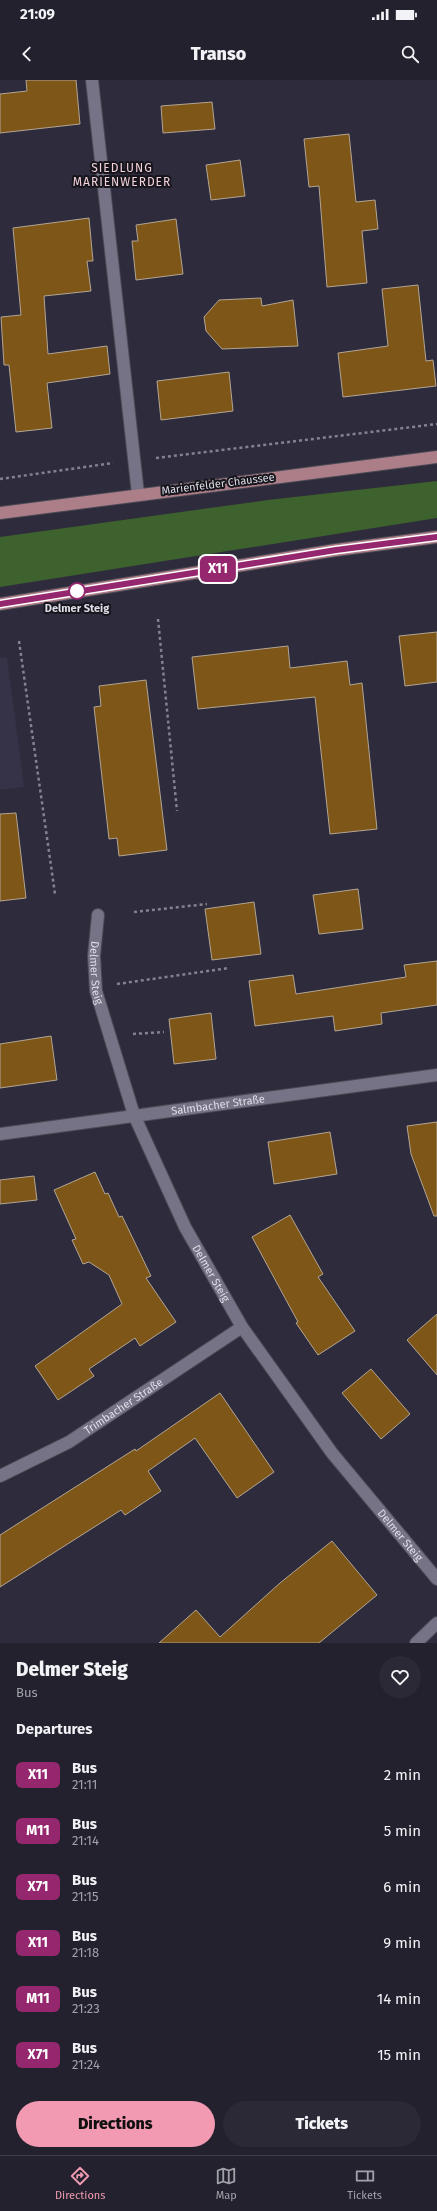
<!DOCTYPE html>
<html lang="en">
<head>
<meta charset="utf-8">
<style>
  :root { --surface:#22212d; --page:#2a2935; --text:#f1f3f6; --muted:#a2a3aa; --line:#3f3e49; --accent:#f19ab1 }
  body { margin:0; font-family:"Fira Sans",sans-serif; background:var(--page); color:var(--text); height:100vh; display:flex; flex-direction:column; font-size:15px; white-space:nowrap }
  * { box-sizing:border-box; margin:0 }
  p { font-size:13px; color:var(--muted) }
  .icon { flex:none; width:22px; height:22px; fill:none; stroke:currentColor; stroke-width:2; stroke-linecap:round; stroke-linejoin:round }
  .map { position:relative; height:1563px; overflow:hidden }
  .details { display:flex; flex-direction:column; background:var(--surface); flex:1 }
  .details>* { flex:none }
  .badge { padding:0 8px; border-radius:6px; font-size:14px; line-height:26px }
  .map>.badge { position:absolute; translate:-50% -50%; box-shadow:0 0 0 2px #fff }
  h2 { padding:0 16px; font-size:15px; line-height:36px }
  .round { display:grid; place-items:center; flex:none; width:42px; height:42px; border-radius:21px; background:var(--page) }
  .headline { display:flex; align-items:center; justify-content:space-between; height:68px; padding:0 16px }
  h1 { font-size:19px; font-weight:800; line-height:30px }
  .action { display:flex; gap:8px; margin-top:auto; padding:8px 16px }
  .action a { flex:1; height:46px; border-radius:24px; background:var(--accent); color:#111; font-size:16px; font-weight:800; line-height:46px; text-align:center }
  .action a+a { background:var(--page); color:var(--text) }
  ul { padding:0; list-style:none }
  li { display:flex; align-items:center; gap:12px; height:56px; padding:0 16px }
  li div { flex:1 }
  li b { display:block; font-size:15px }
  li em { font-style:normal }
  li .badge { min-width:44px; font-weight:700; text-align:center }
  .status { display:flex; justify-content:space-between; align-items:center; height:28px; padding:0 20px; background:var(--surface); direction:ltr }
  .status svg { height:11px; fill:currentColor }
  header { display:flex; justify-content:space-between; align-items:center; height:52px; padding:0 16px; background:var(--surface); font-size:18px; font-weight:800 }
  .menu { display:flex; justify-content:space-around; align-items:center; height:56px; border-top:1px solid var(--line); background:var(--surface); font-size:11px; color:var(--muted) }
  .menu a { display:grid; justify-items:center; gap:2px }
  .menu .active { color:var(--accent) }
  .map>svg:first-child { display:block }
  .built { fill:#363248 }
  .green { fill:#3e622e }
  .building { fill:#7d5618; stroke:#b3a594 }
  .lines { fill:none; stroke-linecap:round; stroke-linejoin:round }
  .minor-casing { stroke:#4b4955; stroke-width:14 }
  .major-casing { stroke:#4b4955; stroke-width:14 }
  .path { stroke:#84828f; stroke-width:2.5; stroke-dasharray:3 3; stroke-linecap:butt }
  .minor { stroke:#767386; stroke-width:12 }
  .major { stroke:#ac7e88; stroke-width:12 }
  .line-casing { stroke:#fff; stroke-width:9 }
  .line { stroke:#95276e; stroke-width:6 }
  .stop-dot { fill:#fff; stroke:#95276e; stroke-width:2 }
  .labels { text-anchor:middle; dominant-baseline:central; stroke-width:4; stroke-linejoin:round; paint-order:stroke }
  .street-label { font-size:11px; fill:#dfdee8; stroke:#16151c }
  .stop-label { font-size:11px; font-weight:bold; fill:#dfdee8; stroke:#16151c }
  .neighbourhood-label { font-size:12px; letter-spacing:1px; fill:#f4d2d9; stroke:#16151c }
</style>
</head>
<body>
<div class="status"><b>21:09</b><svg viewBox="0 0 49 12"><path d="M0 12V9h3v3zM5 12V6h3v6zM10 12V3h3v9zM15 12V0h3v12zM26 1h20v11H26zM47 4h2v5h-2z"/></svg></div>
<header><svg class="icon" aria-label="back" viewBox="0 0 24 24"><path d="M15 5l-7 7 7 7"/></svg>Transo<svg class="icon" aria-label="search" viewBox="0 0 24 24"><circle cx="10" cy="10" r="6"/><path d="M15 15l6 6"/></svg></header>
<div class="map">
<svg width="437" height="1563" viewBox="0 0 437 1563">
  <rect width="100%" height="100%" fill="#2e2c3c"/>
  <polygon class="built" points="7,577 24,707 0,710 0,578"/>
  <polygon class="green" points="437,401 437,438 0,507 0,457 268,420"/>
  <g class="building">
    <polygon points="26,0 76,0 80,44 0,53 0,14 27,11"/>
    <polygon points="212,22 215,49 163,53 161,26"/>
    <polygon points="349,54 356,122 375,120 378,149 362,151 367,203 327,207 319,106 309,107 304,59"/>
    <polygon points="240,80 245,116 211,120 206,85"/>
    <polygon points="89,138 93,181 87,181 91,211 44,216 48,274 107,266 110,294 47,303 52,348 16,352 9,285 4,285 1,237 21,235 13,148"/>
    <polygon points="176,139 183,194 136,200 132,161 138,161 136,145"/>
    <polygon points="418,205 426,281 433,280 436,306 343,317 338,273 388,266 382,209"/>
    <polygon points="261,218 262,226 293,220 298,266 222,269 206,251 204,237 219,220"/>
    <polygon points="229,292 233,331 161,340 157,301"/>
    <polygon points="437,552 437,602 405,606 399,556"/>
    <polygon points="288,566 290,588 347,581 350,605 362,603 377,749 330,754 315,617 198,629 192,577"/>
    <polygon points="146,600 167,770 119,776 117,758 109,759 94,627 101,626 99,606"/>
    <polygon points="16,733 26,818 0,821 0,734"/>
    <polygon points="358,809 363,849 319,854 313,815"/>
    <polygon points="254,822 261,874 212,880 205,829"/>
    <polygon points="437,881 437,925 381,933 382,944 335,951 333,936 255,946 249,901 293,895 296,914 406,897 404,885"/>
    <polygon points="211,933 216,979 174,984 169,939"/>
    <polygon points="51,956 57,1000 0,1008 0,964"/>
    <polygon points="437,1042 437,1136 434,1136 411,1074 407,1046"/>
    <polygon points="330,1052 337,1094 274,1104 268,1062"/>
    <polygon points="95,1092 105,1114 108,1113 119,1137 122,1136 151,1196 146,1198 176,1242 140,1266 135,1258 89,1289 94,1296 58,1320 35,1286 122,1224 109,1195 89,1182 83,1184 72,1160 76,1159 54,1110"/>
    <polygon points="34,1096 37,1120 0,1124 0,1100"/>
    <polygon points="290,1135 323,1194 318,1197 355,1251 318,1275 296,1243 298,1242 252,1157"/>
    <polygon points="437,1234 437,1295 407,1260"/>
    <polygon points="371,1289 410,1334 381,1359 342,1313"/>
    <polygon points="220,1313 274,1392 237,1418 195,1358 148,1391 161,1411 125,1435 121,1430 0,1507 0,1455 135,1369 136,1371"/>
    <polygon points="332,1461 377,1515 319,1563 159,1563 196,1530 220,1557 280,1503"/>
  </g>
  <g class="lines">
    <g class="minor-casing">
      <g id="minor">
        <polyline points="92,0 138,414"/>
        <path id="s1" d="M98 835 94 876 96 911 134 1035 185 1147 242 1247 332 1373 437 1499"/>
        <path id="s2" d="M0 1054 437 995"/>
        <path id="s3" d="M0 1396 69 1362 242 1247"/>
        <polyline points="416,1563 437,1543"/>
      </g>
    </g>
    <g class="major-casing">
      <g id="major">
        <polyline points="0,433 437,377"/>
        <polyline points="0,524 336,470 437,457"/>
      </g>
    </g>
    <g class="path">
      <polyline points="156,378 437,344"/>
      <polyline points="0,399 113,383"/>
      <polyline points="158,539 177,731"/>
      <polyline points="19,561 55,814"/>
      <polyline points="134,832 207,824"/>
      <polyline points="117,904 229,888"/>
      <polyline points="133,954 164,952"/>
    </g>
    <use href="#minor" class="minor"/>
    <use href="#major" class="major"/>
  </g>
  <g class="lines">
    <g class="line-casing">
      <polyline id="line" points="0,524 336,470 437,457"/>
    </g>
    <use href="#line" class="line"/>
  </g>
  <circle class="stop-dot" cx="77" cy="511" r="8"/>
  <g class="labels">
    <g class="street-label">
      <text transform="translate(218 404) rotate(-7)">Marienfelder Chaussee</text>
      <text stroke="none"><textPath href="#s1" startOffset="58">Delmer Steig</textPath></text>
      <text stroke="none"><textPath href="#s2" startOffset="220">Salmbacher Straße</textPath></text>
      <text stroke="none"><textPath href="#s1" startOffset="382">Delmer Steig</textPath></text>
      <text stroke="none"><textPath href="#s3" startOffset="142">Trimbacher Straße</textPath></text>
      <text stroke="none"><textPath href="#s1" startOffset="706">Delmer Steig</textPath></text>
    </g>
    <g class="stop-label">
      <text x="77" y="528">Delmer Steig</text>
    </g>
    <g class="neighbourhood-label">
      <text x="122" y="88">SIEDLUNG<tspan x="122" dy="14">MARIENWERDER</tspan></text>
    </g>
  </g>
</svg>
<b class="badge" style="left:218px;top:489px;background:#95276e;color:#fff">X11</b>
</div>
<section class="details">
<div class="headline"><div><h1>Delmer Steig</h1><p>Bus</p></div><a class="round"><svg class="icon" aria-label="heart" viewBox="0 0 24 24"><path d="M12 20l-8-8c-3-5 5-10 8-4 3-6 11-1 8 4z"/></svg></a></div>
<h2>Departures</h2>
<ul>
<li><span class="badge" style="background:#95276e;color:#fff">X11</span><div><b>Bus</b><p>21:11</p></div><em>2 min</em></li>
<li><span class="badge" style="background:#95276e;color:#fff">M11</span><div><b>Bus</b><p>21:14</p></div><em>5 min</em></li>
<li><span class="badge" style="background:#95276e;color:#fff">X71</span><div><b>Bus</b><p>21:15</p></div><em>6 min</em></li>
<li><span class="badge" style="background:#95276e;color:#fff">X11</span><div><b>Bus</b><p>21:18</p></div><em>9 min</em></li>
<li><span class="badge" style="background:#95276e;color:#fff">M11</span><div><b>Bus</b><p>21:23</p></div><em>14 min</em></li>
<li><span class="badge" style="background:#95276e;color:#fff">X71</span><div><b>Bus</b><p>21:24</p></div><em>15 min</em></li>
</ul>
<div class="action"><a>Directions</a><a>Tickets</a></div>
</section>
<nav class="menu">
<a class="active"><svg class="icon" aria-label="directions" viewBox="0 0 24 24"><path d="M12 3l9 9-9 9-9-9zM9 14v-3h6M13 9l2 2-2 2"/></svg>Directions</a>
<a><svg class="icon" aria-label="map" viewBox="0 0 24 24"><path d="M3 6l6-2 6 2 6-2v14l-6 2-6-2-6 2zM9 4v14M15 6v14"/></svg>Map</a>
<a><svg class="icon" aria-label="tickets" viewBox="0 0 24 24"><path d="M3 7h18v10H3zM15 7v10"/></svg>Tickets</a>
</nav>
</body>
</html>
